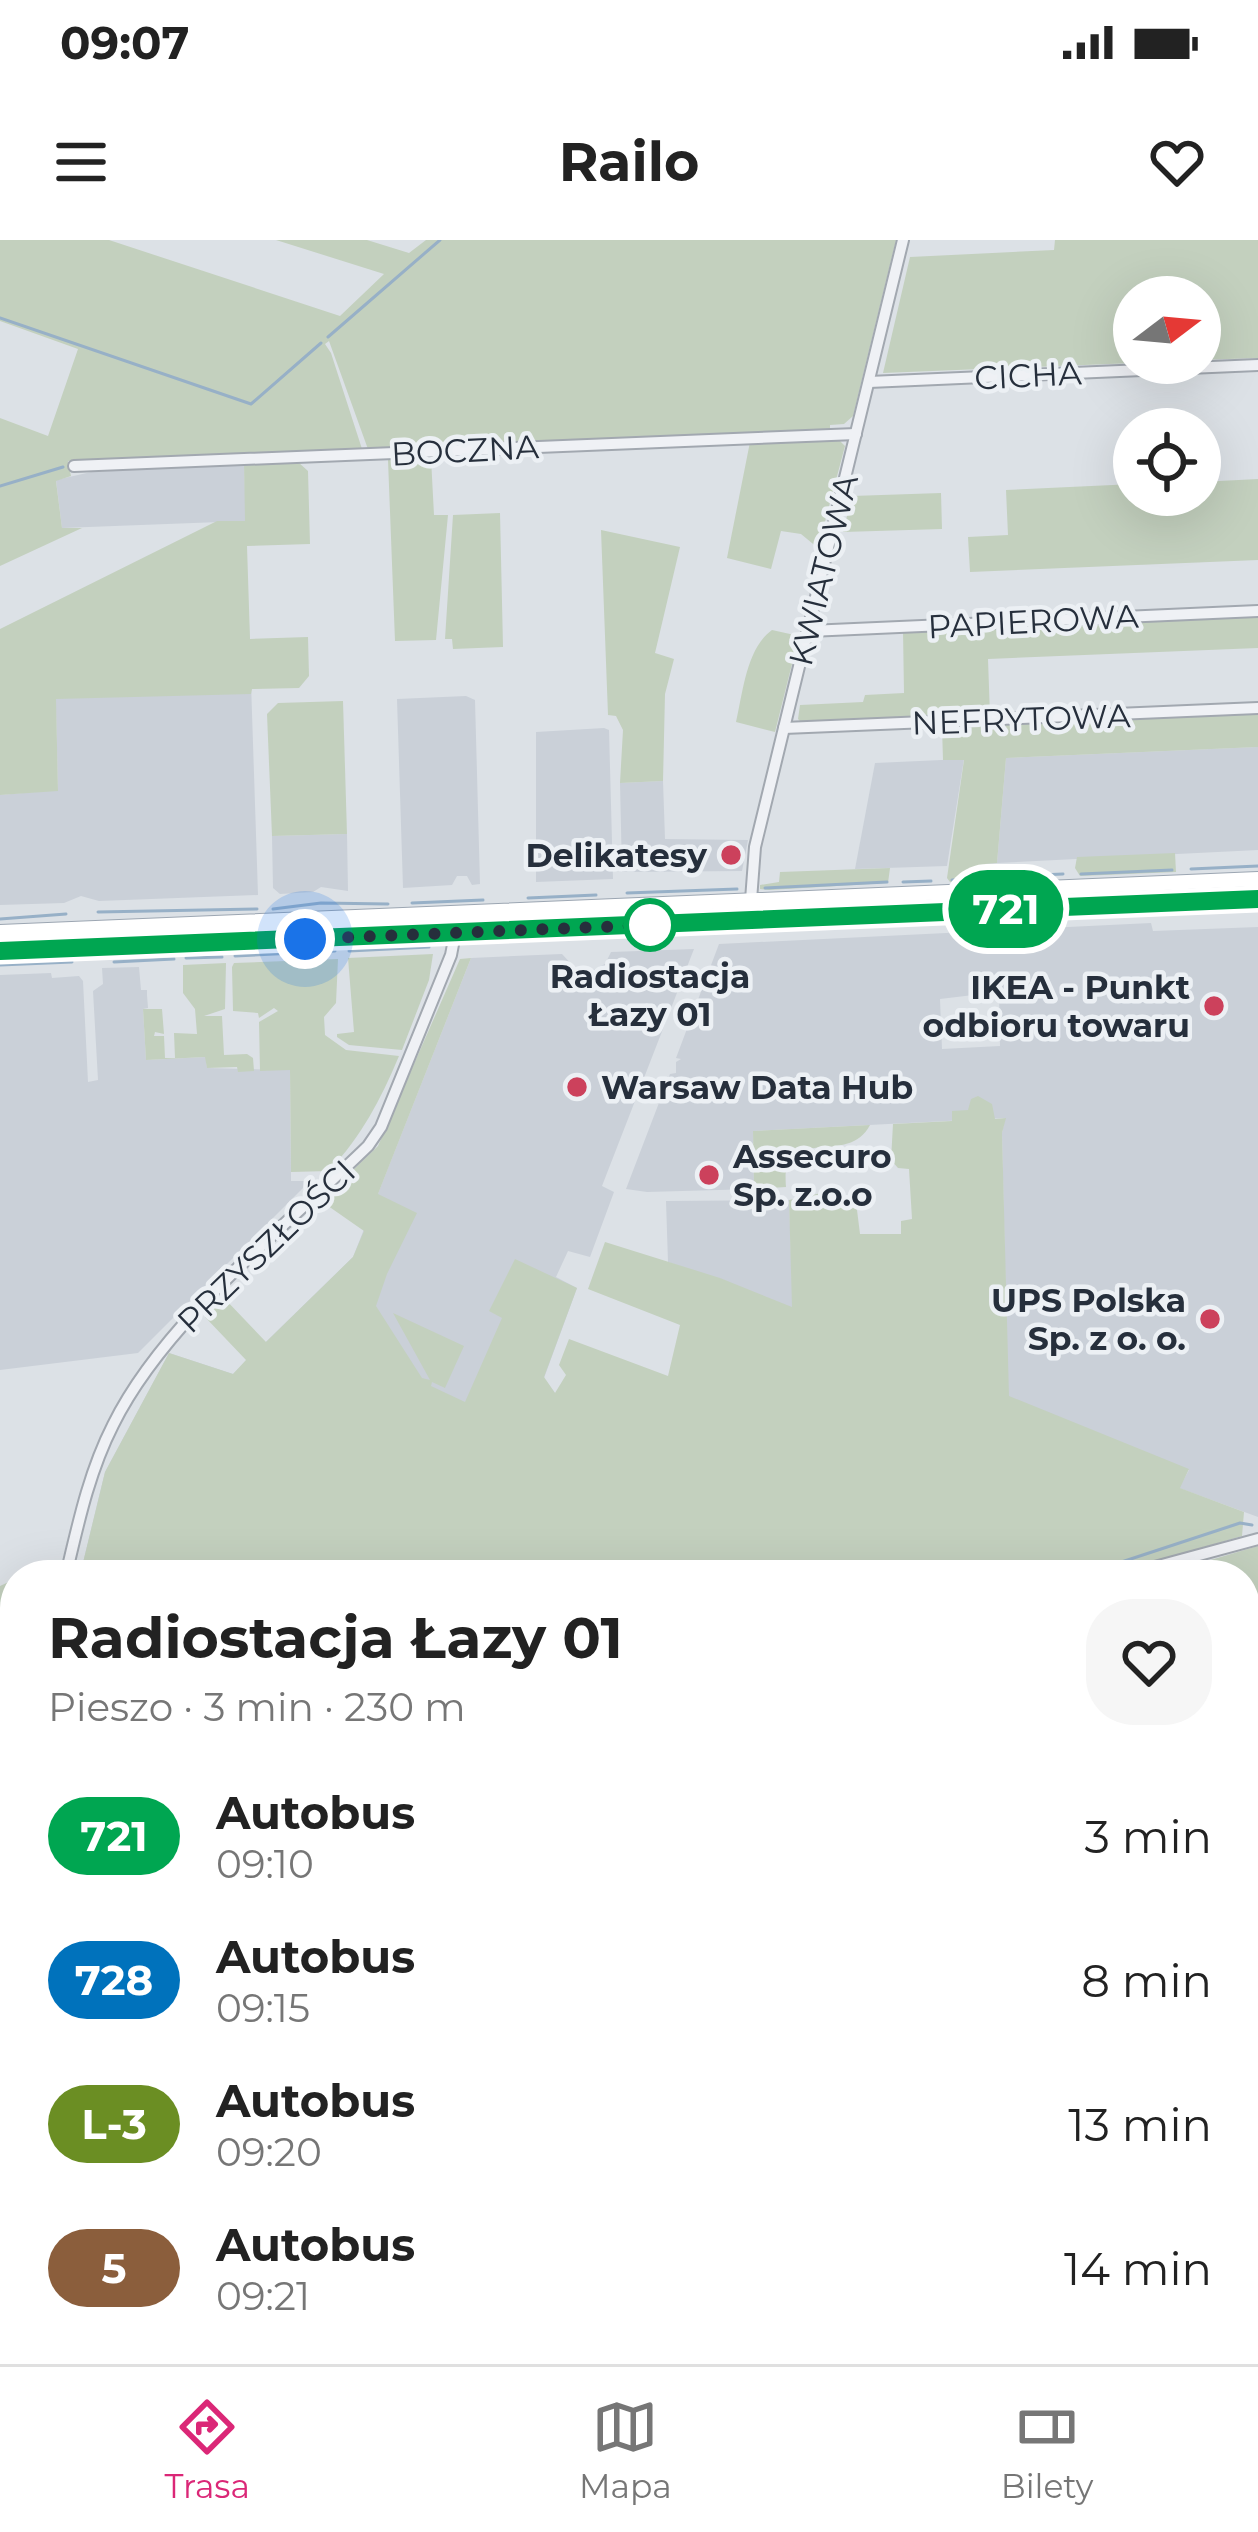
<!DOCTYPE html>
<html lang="pl">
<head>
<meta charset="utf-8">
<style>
  :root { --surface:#fff; --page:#f6f6f6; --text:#222; --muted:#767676; --line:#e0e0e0; --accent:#db2777 }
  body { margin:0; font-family:Montserrat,sans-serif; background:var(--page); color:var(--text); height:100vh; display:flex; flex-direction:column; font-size:45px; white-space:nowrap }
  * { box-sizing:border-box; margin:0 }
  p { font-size:39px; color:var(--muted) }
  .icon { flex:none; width:66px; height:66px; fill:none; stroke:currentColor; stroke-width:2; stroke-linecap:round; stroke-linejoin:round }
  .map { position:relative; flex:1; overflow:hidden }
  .drawer { position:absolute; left:0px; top:1320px; width:1260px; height:804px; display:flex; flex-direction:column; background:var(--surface); border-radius:48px 48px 0 0; box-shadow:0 12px 48px #0002 }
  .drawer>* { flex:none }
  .badge { padding:0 24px; border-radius:39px; font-size:42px; line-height:78px }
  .needle { width:78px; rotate:74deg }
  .fabs { position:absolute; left:1113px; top:36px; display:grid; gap:24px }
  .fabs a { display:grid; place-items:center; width:108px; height:108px; border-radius:50%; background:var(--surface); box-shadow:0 12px 48px #0002; font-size:60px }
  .you { position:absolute; width:60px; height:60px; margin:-30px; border:9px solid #fff; border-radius:50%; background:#1a73e8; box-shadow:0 0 0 18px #1a73e833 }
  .map>.badge { position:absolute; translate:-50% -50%; box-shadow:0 0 0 6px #fff }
  .round { display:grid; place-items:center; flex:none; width:126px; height:126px; border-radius:48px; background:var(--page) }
  .headline { display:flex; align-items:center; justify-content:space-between; height:204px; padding:0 48px }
  h1 { font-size:57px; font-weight:700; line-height:90px }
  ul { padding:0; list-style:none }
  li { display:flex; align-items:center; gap:36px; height:144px; padding:0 48px }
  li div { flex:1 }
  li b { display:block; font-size:45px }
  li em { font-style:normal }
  li .badge { min-width:132px; font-weight:700; text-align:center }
  .status { display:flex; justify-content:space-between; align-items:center; height:84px; padding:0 60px; background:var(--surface); direction:ltr }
  .status svg { height:33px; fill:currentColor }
  header { display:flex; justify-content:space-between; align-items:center; height:156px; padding:0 48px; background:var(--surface); font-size:54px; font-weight:700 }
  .menu { display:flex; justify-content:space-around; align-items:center; height:168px; border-top:3px solid var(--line); background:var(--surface); font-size:33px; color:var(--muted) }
  .menu a { display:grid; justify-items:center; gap:6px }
  .menu .active { color:var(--accent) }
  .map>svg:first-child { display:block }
  .built { fill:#cad0d8; fill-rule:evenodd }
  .green { fill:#c3d0be }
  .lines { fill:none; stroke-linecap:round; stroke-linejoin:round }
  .stream { stroke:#97b0c7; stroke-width:3 }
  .minor-casing { stroke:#a2a8b0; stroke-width:14 }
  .major-casing { stroke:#9ca6b2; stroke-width:16 }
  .minor { stroke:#eff1f5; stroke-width:10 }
  .major { stroke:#fff; stroke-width:14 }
  .line-casing { stroke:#fff; stroke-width:27 }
  .line { stroke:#00a651; stroke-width:18 }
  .walk { stroke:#262f3c; stroke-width:12; stroke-dasharray:0 21.6 }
  .poi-dot { fill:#cc415c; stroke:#ecf0f4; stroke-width:4.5 }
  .stop-dot { fill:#fff; stroke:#00a651; stroke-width:6 }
  .labels { text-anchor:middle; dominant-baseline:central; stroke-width:9; stroke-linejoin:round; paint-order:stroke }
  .street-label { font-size:33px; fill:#262f3c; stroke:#ecf0f4 }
  .poi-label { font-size:33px; font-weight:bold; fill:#262f3c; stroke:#ecf0f4; text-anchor:end }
  .stop-label { font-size:33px; font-weight:bold; fill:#262f3c; stroke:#ecf0f4 }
</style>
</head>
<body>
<div class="status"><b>09:07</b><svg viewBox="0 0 49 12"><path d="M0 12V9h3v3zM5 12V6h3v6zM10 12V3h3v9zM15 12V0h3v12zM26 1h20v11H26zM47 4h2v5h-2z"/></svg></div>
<header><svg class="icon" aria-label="menu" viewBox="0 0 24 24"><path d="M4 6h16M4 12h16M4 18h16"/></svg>Railo<svg class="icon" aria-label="heart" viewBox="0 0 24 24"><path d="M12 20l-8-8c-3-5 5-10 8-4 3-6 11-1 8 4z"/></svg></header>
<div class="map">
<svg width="1258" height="2124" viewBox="0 0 1258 2124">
  <rect width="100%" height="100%" fill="#dce1e6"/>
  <g class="built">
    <polygon points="244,224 246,281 62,288 56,240 91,232"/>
    <polygon points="249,382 258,655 99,661 81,656 64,663 0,665 0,555 58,550 54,387"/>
    <polygon points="466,456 475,460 480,644 472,645 467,636 457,636 452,645 403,648 397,459"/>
    <polygon points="604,488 609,490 613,639 536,642 536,492"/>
    <polygon points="1258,507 1258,610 997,623 1006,518"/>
    <polygon points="964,519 947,626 855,629 875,523"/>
    <polygon points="663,541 665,599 748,600 742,631 622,632 620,543"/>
    <polygon points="347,594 348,651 321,647 313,652 280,654 273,648 272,596"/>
    <path d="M1151 683 1153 691 1258 687V1277L1179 1248 1189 1230 80 1335 105 1232 169 1113 233 1134 353 1017 471 718 562 714 576 729 591 731 605 724 611 712 694 709 602 946 614 952 590 1017 568 1011 556 1037 577 1048 544 1138 592 1204 662 1197 703 1034 668 1022 666 961 789 960 793 1068 1008 1155 1002 893 1005 878 753 891 754 949 647 952 626 949 670 834 676 833V822L681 819 676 818 719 704ZM990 753H999L1000 806 942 809 940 759Z"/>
    <polygon points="139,727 141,750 147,750 147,755 148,768 143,769 146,820 206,817 207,828 290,830 291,941 310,941 138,1113 0,1130 0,735 51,733 52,738 79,736 83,741 88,842 98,840 93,751 103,744 102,728"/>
  </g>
  <g class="green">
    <polygon points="0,0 109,0 340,76 384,34 276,0 367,0 409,13 426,0 896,0 853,176 844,184 830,185 830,190 369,212 329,101 325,104 331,113 362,209 68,221 71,236 56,241 62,288 82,288 0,326 0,178 48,196 78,109 0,81"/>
    <polygon points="1055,0 1258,0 1258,118 1200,120 1200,57 1134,57 1134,123 883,133 910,17 1054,10"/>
    <polygon points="840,201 845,206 818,308 801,294 781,291 771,329 727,318 750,202"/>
    <polygon points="431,218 434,275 448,275 436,400 395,401 388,220"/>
    <polygon points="298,222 308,231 310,304 247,306 250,399 308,397 309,436 299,448 252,449 251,454 56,459 58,551 0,555 0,389 217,281 245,281 244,224"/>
    <polygon points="1258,239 1258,320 970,332 968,297 1008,295 1006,250 1134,244 1134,255 1200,255 1200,242"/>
    <polygon points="941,253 942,289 843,292 852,256"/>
    <polygon points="500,273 503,407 453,409 452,399 445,399 453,275"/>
    <polygon points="601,290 680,307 655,413 674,419 665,454 663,541 620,543 623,490 616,476 608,475"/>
    <polygon points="1258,376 1258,408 988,419 990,476 802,483 798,479 800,465 863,462 865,455 904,453 903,391"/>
    <path d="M772 390 799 396 775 492 736 482C743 453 746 409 772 390Z"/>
    <polygon points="343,461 347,594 272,596 267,474 278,463"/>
    <polygon points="1258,474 1258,507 1006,518 997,623 985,624 984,641 950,642 947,638 964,520 943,520 942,487"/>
    <polygon points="1175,613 1176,632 1080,636 1075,628 1077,617"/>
    <polygon points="890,628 888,643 769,650 760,649 760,645 779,642 780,632"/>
    <polygon points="433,714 429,740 402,810 349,805 337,797 337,794 354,792 348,718"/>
    <polygon points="471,718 378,954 417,973 387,1034 376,1066 422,1138 430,1140 393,1073 464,1106 445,1148 432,1142 431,1146 465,1162 502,1078 489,1071 515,1019 577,1048 544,1137 555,1153 566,1135 559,1125 569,1099 668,1136 680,1085 588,1049 605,1002 720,1038 792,1067 789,960 840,949 857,970 860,994 901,994 901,981 912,979 909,929 898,928 891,920 893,884 952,881 952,871 968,870 971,859 978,856 992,864 995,879 1006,878 1002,893 1009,1156 1189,1229 1180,1248 1244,1272 1242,1296 1108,1335 80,1335 105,1232 169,1113 233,1134 246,1120 205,1077 224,1058 266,1102 353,1017 364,991 321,961 378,906 460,719"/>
    <path d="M338 719 336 763 324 777 325 795 346 810 399 816C380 861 362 895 329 931L291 932 290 830 260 831 259 782 278 771 274 768 259 778 258 773 233 771 232 727 234 723Z"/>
    <polygon points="226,723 225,769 204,776 222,776 224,815 247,814 253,818 254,831 238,832 237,827 207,828 205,817 146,820 143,769 162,769 164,794 155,792 154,796 164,796 165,818 175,818 174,793 197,794 195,769 183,753 183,725"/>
    <path d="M870 885C847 929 780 881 786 947L754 949 753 891Z"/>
    <polygon points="1258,1306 1258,2013 1245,2038 1245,1335 1160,1335"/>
    <polygon points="15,1339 15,1518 0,1591 0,1346"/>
    <path d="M15 1647V1838C0 1760 0 1724 15 1647Z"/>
    <polygon points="91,2109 1209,2109 1201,2124 552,2124 549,2114 513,2123 484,2110 476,2114 473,2124 90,2124 87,2112"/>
  </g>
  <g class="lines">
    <g class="stream">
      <polyline points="0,78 251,164 321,103"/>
      <polyline points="328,97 440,0"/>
      <polyline points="0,246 63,227"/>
      <polyline points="1191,629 1258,626"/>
      <polyline points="1081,634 1172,630"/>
      <polyline points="1017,636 1063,634"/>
      <polyline points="952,640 984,638"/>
      <polyline points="903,642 931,641"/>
      <polyline points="765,648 887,642"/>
      <polyline points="627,653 737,649"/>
      <polyline points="528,658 596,655"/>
      <polyline points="412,663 483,660"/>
      <polyline points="273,669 321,663 388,664"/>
      <polyline points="98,672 257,669"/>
      <polyline points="0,679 66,674"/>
      <polyline points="349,711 429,707"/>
      <polyline points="235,716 335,711"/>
      <polyline points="186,718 222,717"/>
      <polyline points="114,722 174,719"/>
      <polyline points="0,725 72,722"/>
      <polyline points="1082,1335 1240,1283 1252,1285"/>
      <polyline points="1245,2047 1258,2022"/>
      <polyline points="940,2124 945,2109"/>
      <polyline points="1206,2124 1213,2109"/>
    </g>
    <g class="minor-casing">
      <g id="minor">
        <polyline points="869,142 1258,125"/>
        <polyline points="74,226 856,194"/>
        <polyline points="809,391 1258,371"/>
        <polyline points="784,488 1258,468"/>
        <polyline points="751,660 755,607 903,0"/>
        <path d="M66 1335C78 1284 89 1232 113 1185 164 1081 285 987 368 906L381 887 451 715 459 673"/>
        <polyline points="1125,1335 1258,1299"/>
        <polyline points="0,1649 15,1574"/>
        <polyline points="0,1915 5,1934"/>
        <polyline points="0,1994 15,1990"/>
        <polyline points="1245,2063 1258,2037"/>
        <polyline points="0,2091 15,2092"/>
        <polyline points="73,2109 77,2124"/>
        <polyline points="1213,2124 1221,2109"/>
      </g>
    </g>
    <g class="major-casing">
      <g id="major">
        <polyline points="0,692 1258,639"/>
        <polyline points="0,711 1258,659"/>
      </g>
    </g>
    <use href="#minor" class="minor"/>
    <use href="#major" class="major"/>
  </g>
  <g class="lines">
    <g class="line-casing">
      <polyline id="line" points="0,711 1258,659"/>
    </g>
    <use href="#line" class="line"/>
    <polyline class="walk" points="305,699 650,685"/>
  </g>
  <g class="poi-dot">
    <circle cx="731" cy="615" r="12"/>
    <circle cx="1214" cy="766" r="12"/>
    <circle cx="577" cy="847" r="12"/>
    <circle cx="709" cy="935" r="12"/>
    <circle cx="1210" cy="1079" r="12"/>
  </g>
  <circle class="stop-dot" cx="650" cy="685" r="24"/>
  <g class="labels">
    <g class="street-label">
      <text transform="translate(1028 135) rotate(-3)">CICHA</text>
      <text transform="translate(465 210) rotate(-3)">BOCZNA</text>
      <text transform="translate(823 330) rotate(-76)">KWIATOWA</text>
      <text transform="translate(1033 381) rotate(-3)">PAPIEROWA</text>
      <text transform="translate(1021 479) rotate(-2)">NEFRYTOWA</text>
      <text transform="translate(266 1006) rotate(-44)">PRZYSZŁOŚCI</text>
    </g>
    <g class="poi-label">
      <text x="707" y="615">Delikatesy</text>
      <text x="1190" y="747">IKEA - Punkt<tspan x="1190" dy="38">odbioru towaru</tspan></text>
      <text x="601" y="847" text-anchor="start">Warsaw Data Hub</text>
      <text x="733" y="916" text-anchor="start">Assecuro<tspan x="733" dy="38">Sp. z.o.o</tspan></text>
      <text x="1186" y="1060">UPS Polska<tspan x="1186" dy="38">Sp. z o. o.</tspan></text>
    </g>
    <g class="stop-label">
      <text x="650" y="736">Radiostacja<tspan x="650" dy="38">Łazy 01</tspan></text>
    </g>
  </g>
</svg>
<div class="fabs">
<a><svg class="needle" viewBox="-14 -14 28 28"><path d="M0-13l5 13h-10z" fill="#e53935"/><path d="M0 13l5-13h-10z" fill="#767676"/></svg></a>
<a><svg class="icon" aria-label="locate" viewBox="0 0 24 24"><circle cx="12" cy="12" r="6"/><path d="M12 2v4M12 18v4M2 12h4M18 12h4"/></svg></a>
</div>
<div class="you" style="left:305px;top:699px"></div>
<b class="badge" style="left:1006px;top:669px;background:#00a651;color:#fff">721</b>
<section class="drawer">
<div class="headline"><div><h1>Radiostacja Łazy 01</h1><p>Pieszo · 3 min · 230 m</p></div><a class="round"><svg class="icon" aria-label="heart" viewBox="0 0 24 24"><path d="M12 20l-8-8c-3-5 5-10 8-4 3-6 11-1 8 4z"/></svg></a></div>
<ul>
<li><span class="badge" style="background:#00a651;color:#fff">721</span><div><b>Autobus</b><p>09:10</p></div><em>3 min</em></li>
<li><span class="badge" style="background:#0072bc;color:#fff">728</span><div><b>Autobus</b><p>09:15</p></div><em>8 min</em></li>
<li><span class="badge" style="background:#6b8e23;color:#fff">L-3</span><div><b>Autobus</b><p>09:20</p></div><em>13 min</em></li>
<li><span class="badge" style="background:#8b5e3c;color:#fff">5</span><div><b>Autobus</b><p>09:21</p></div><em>14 min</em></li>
</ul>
</section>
</div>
<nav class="menu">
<a class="active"><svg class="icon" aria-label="directions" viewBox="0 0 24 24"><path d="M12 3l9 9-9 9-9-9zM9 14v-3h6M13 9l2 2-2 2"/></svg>Trasa</a>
<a><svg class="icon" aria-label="map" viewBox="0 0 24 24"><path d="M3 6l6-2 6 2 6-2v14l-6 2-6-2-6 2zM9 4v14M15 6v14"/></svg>Mapa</a>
<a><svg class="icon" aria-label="tickets" viewBox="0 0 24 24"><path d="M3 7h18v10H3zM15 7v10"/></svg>Bilety</a>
</nav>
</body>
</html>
